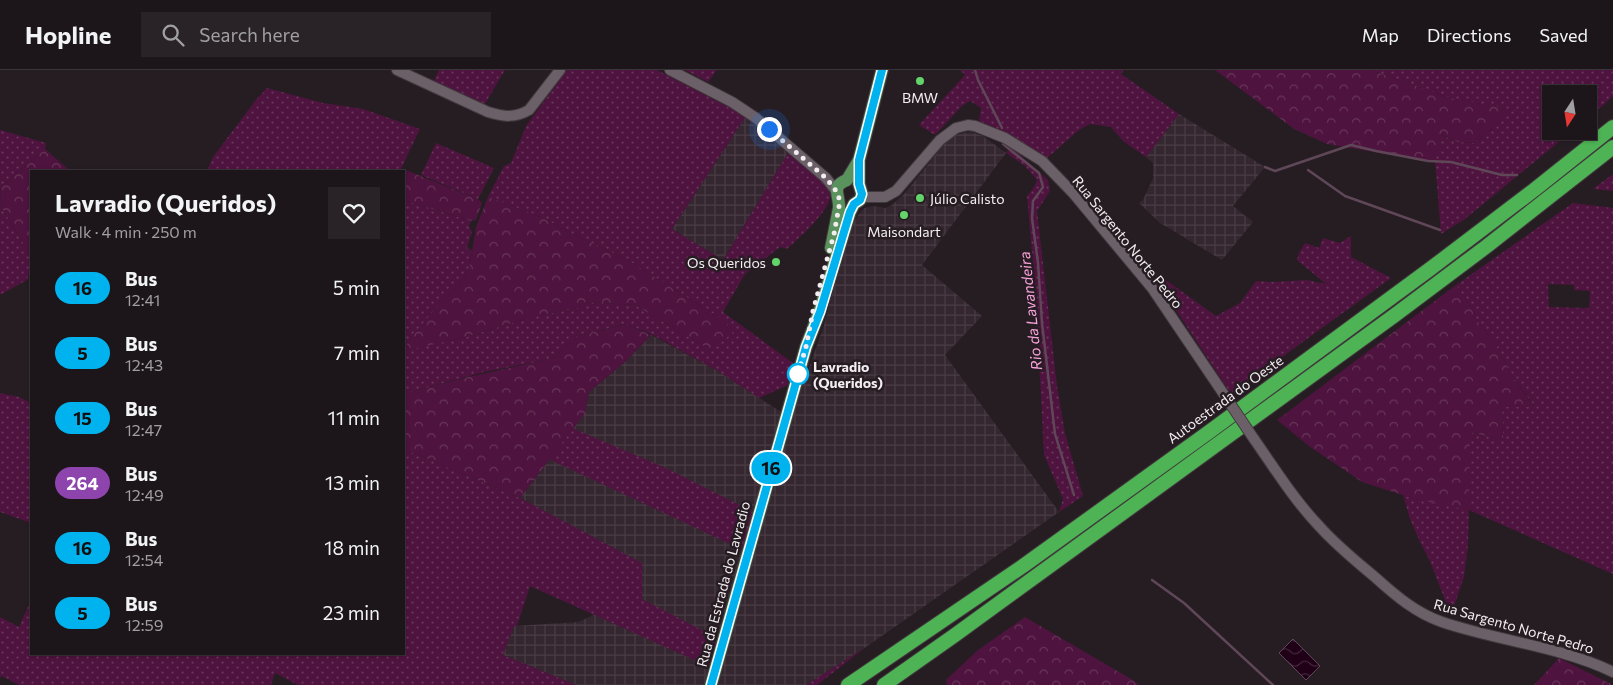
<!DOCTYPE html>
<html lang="en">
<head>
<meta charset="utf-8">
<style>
  :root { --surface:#1c161a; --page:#292327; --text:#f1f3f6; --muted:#a09fa2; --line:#3a3539 }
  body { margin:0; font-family:Commissioner,sans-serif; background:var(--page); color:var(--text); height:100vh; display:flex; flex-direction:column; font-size:19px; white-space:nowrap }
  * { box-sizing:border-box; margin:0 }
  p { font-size:16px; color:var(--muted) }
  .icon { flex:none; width:28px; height:28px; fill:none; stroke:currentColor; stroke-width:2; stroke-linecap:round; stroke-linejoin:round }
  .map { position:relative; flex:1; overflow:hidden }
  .details { position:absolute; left:30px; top:100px; width:375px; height:485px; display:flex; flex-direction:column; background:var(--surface); border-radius:0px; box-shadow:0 1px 4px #0004,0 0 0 1px var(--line) }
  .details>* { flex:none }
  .badge { padding:0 10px; border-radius:16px; font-size:18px; line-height:32px }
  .needle { width:32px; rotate:192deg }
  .controls { position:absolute; left:1542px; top:15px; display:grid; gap:10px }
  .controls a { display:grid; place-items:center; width:55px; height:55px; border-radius:0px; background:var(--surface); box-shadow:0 1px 4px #0004,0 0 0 1px var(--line); font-size:25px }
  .you { position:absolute; width:25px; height:25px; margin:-12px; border:4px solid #fff; border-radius:50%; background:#1a73e8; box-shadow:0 0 0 8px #1a73e833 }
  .map>.badge { position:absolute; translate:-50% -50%; box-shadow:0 0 0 2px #fff }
  .round { display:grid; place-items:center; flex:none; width:52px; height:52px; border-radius:0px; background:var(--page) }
  .head { display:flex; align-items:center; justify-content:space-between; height:85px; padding:0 25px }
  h1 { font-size:24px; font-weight:700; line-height:38px }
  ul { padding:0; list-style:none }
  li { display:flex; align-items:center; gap:15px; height:65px; padding:0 25px }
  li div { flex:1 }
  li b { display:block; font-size:19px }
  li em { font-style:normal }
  li .badge { min-width:55px; font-weight:700; text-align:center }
  header { display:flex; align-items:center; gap:30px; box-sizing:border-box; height:70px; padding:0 25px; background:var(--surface); border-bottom:1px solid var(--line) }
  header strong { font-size:24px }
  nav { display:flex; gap:28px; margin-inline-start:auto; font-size:18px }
  .search { width:350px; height:45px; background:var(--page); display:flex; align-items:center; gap:12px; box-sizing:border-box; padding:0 18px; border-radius:0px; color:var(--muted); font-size:19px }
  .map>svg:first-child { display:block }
  .industrial { fill:url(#industrial-grid) }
  .grass { fill:url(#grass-dots); fill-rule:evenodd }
  .forest { fill:url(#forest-crowns) }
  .water { fill:url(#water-waves); stroke:#5f4758 }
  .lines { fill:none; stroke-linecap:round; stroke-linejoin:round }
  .stream { stroke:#5f4758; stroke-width:2.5 }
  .minor-casing { stroke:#413a3e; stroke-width:12 }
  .major-casing { stroke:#413a3e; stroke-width:14 }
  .highway-casing { stroke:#413a3e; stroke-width:16 }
  .minor { stroke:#6b6067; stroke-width:10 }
  .major { stroke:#59925c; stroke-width:12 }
  .highway { stroke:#4db354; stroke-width:14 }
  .minor-bridge-casing { stroke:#413a3e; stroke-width:12; stroke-linecap:butt }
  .minor-bridge { stroke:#6b6067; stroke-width:10 }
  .line-casing { stroke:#fff; stroke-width:11 }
  .line { stroke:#00b3ef; stroke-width:8 }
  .walk { stroke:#f3edf1; stroke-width:5; stroke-dasharray:0 9 }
  .poi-dot { fill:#62d469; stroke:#261d23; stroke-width:2 }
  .stop-dot { fill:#fff; stroke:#00b3ef; stroke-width:2.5 }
  .labels { text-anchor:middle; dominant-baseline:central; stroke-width:5; stroke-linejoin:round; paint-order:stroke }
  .poi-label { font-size:14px; fill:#f3edf1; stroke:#261d23 }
  .street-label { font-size:14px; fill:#f3edf1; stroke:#261d23 }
  .stop-label { font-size:14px; font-weight:bold; fill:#f3edf1; stroke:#261d23; text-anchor:start }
  .water-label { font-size:15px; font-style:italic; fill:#f8a1da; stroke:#261d23 }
</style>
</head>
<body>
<header>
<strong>Hopline</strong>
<div class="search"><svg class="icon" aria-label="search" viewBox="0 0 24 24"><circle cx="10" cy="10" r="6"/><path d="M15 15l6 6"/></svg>Search here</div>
<nav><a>Map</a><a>Directions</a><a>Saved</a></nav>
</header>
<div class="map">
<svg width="1613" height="615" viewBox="0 0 1613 615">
  <defs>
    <pattern id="industrial-grid" width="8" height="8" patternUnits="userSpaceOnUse" patternTransform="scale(1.25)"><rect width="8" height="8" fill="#352730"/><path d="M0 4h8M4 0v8" fill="none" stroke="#493c44"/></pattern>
    <pattern id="grass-dots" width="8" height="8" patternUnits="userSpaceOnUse" patternTransform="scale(1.25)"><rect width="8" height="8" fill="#4e133e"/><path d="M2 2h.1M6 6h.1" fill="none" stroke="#68365a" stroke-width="1.8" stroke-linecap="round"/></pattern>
    <pattern id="forest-crowns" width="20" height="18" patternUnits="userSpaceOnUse" patternTransform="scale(1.25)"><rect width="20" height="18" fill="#4e133e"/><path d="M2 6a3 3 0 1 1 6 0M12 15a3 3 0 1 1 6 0" fill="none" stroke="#68365a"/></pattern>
    <pattern id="water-waves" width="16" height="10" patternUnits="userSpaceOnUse" patternTransform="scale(1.25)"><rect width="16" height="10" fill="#200017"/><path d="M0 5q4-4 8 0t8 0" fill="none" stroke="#412639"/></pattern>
  </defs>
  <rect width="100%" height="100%" fill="#261d23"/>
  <g class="industrial">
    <polygon points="1179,44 1265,97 1233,136 1253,152 1222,190 1160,153 1139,133 1143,130 1153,108 1153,93 1146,87"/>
    <polygon points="746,46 788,83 723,190 672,159"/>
    <polygon points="972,62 983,66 1006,83 922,195 982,246 945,285 1059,442 866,577 806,615 576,615 503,585 514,556 578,552 635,527 634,489 520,428 585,343 589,322 626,291 651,265 718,301 781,342 804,312 824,255 847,164 858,145 864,138 874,136 885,138 892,135 905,123 945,73 953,66 963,63"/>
  </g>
  <g class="grass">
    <polygon points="439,0 505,0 485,34 434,11"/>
    <path d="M567 0H657L746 46 672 159 723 190 788 83C802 93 823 104 830 122 835 137 798 169 787 179L780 177 745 204 723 242 793 293 788 315 759 328 718 301 649 263 625 254 579 266 554 287 541 291 484 302 404 324V130L471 151 469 156 472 162 467 178 472 180 469 199 459 214 448 226 404 280 466 267 535 246 578 238 585 232 635 235 712 281 718 247 626 189 573 164 539 146 488 127 504 96 511 93 526 56Z"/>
    <polygon points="685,0 717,0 708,12"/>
    <polygon points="960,0 1124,0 1121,4 1179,44 1146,87 1123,71 1111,57 1090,54 1079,60 1046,89 1003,61 979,51 981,38 970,31 962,36 935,65 919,55 965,5"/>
    <polygon points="1370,0 1613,0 1613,26 1589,48 1589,24 1551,24 1551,61 1572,61 1465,149 1441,164 1435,91 1441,65 1458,72 1476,73 1511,41 1517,41 1450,28"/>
    <polygon points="267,18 323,33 363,39 420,59 401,99 408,101 404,117 404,101 207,101 213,87 255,31"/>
    <polygon points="0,60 46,73 45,79 0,118"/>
    <polygon points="436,73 494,98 478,129 421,105"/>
    <polygon points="1010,76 1048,110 1050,121 1037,141 1057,316 1065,363 1083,426 1059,442 1063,429 1044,385 1040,307 1034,243 1034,204 1027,126 1034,117 1037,110 1025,96 1006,83"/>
    <polygon points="1613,104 1613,121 1593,119"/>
    <polygon points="0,121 2,138 31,186 31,197 27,210 0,225"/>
    <path d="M1573 133 1613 138V504L1469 440 1468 475 1464 507 1451 545 1429 489 1420 472 1410 449 1403 425 1418 430 1470 362 1503 370 1502 337 1534 336 1513 307 1494 272 1476 249 1473 240 1456 215ZM1548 214 1574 215V220L1590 221 1589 238 1549 237Z"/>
    <polygon points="1351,166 1351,187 1391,208 1231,324 1172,234 1146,200 1149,198 1216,246 1240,233 1256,211 1272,212 1307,210 1326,214 1297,190 1299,183 1305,173 1319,178 1323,168 1340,173"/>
    <polygon points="0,323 19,327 31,333 31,453 0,442"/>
    <polygon points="563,354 668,399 753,442 743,480 540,385"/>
    <polygon points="404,379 520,428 642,493 642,529 719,569 712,598 530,516 517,556 514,556 503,585 576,615 298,615 275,603 271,615 19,615 2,606 0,608 0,547 19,557 31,530 31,584 404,584"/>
    <polygon points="866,577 817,615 806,615"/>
  </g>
  <g class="forest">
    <polygon points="1215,0 1370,0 1450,28 1528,43 1511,41 1476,73 1458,72 1442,65 1435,91 1428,91 1327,74 1294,59"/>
    <polygon points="45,79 70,101 31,101 31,186 2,138 0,118"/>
    <polygon points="408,101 478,129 482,133 476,150 471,151 404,130 404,117"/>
    <polygon points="488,127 539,146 573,164 626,189 718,247 735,260 712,281 635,235 585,232 578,238 535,246 466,267 404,281 409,270 434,240 459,214 469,199 476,157"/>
    <polygon points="1456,215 1473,240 1476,249 1494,272 1513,307 1534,337 1502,337 1503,370 1470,362 1469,440 1418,430 1362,412 1309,376 1277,350"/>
    <polygon points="626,254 651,265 626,291 589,322 585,343 520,428 404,379 404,324 464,308 541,291 554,287 579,266"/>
    <polygon points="1025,547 1131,609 1139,615 947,615 946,610 978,580"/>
    <polygon points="1559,588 1613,615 1534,615"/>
  </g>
  <polygon class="water" points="1293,569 1320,596 1306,610 1279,583"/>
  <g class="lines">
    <g class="stream">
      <polyline points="975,0 978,10 1002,58"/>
      <polyline points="1003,74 1039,103 1043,117 1033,131 1032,148 1038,193 1042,253 1055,364 1074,425"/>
      <polyline points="1265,97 1275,101 1351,75 1376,81 1428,91 1451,92 1502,105 1517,105"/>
      <polyline points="1308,100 1345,126 1440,160"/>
      <polyline points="1152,510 1184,533 1273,615"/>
    </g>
    <g class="minor-casing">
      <g id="minor">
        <path d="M397 0 488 42C504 47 515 48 529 40L560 0"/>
        <polyline points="670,0 732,32 756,48 826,108 837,122"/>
        <polyline points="861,127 885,127 896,121 940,70 956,58 968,55 975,56 1005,68 1042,91 1073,123 1152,218 1225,326"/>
        <path d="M1254 369C1275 399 1295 431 1320 457 1337 476 1357 492 1376 508 1396 526 1416 543 1442 552 1498 571 1559 576 1613 602"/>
      </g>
    </g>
    <g class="major-casing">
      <g id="major">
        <path d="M831 178 839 138C840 126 830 116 847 110L859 90 882 0"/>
        <polyline points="711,615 806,277 819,243 850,142 854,134 860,130 862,124 859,114 859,90"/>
      </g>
    </g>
    <g class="highway-casing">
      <g id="highway">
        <polyline points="848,615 1023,496 1209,362 1430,199 1534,120 1613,57"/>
        <polyline points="884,615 955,565 1395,245 1487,176 1613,77"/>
      </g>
    </g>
    <use href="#minor" class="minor"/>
    <use href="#major" class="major"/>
    <use href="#highway" class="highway"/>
    <g class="minor-bridge-casing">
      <polyline id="minor-bridge" points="1225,326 1254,369"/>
    </g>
    <use href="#minor-bridge" class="minor-bridge"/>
  </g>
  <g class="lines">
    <g class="line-casing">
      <polyline id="line" points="711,615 806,277 820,242 850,142 854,134 860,130 862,124 859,114 859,90 882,0"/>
    </g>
    <use href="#line" class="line"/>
    <polyline class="walk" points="769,59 826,108 837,122 840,131 834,164 813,241 806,277 796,310 798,304"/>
  </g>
  <g class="poi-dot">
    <circle cx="920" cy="11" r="5"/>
    <circle cx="920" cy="128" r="5"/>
    <circle cx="904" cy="145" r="5"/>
    <circle cx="776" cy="192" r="5"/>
  </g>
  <circle class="stop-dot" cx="798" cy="304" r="10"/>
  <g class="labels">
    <g class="poi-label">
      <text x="920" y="27">BMW</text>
      <text x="930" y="128" text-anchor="start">Júlio Calisto</text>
      <text x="904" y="161">Maisondart</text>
      <text x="766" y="192" text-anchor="end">Os Queridos</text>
    </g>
    <g class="street-label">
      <text transform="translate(1128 172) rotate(51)">Rua Sargento Norte Pedro</text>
      <text transform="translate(1225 329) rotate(-36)">Autoestrada do Oeste</text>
      <text transform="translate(723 514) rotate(-75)">Rua da Estrada do Lavradio</text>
      <text transform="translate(1514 556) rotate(16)">Rua Sargento Norte Pedro</text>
    </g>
    <g class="stop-label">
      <text x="813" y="296">Lavradio<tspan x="813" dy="16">(Queridos)</tspan></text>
    </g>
    <g class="water-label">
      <text transform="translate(1030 241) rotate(-96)">Rio da Lavandeira</text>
    </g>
  </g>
</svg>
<div class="controls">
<a><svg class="needle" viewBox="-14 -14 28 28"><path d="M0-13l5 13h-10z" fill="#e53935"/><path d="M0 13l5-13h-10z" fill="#a09fa2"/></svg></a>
</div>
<div class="you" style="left:769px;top:59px"></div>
<b class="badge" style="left:771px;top:398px;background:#00b3ef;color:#111">16</b>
<section class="details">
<div class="head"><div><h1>Lavradio (Queridos)</h1><p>Walk · 4 min · 250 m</p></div><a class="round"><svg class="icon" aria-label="heart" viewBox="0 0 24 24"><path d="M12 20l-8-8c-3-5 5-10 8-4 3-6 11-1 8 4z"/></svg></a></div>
<ul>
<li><span class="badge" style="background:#00b3ef;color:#111">16</span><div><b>Bus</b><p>12:41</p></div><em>5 min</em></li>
<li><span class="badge" style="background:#00b3ef;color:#111">5</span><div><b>Bus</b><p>12:43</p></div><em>7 min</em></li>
<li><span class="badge" style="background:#00b3ef;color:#111">15</span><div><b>Bus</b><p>12:47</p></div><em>11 min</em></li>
<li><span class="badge" style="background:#8e44ad;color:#fff">264</span><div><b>Bus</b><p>12:49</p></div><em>13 min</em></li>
<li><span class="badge" style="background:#00b3ef;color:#111">16</span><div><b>Bus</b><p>12:54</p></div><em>18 min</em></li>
<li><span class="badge" style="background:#00b3ef;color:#111">5</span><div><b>Bus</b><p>12:59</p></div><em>23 min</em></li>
</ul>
</section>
</div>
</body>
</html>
